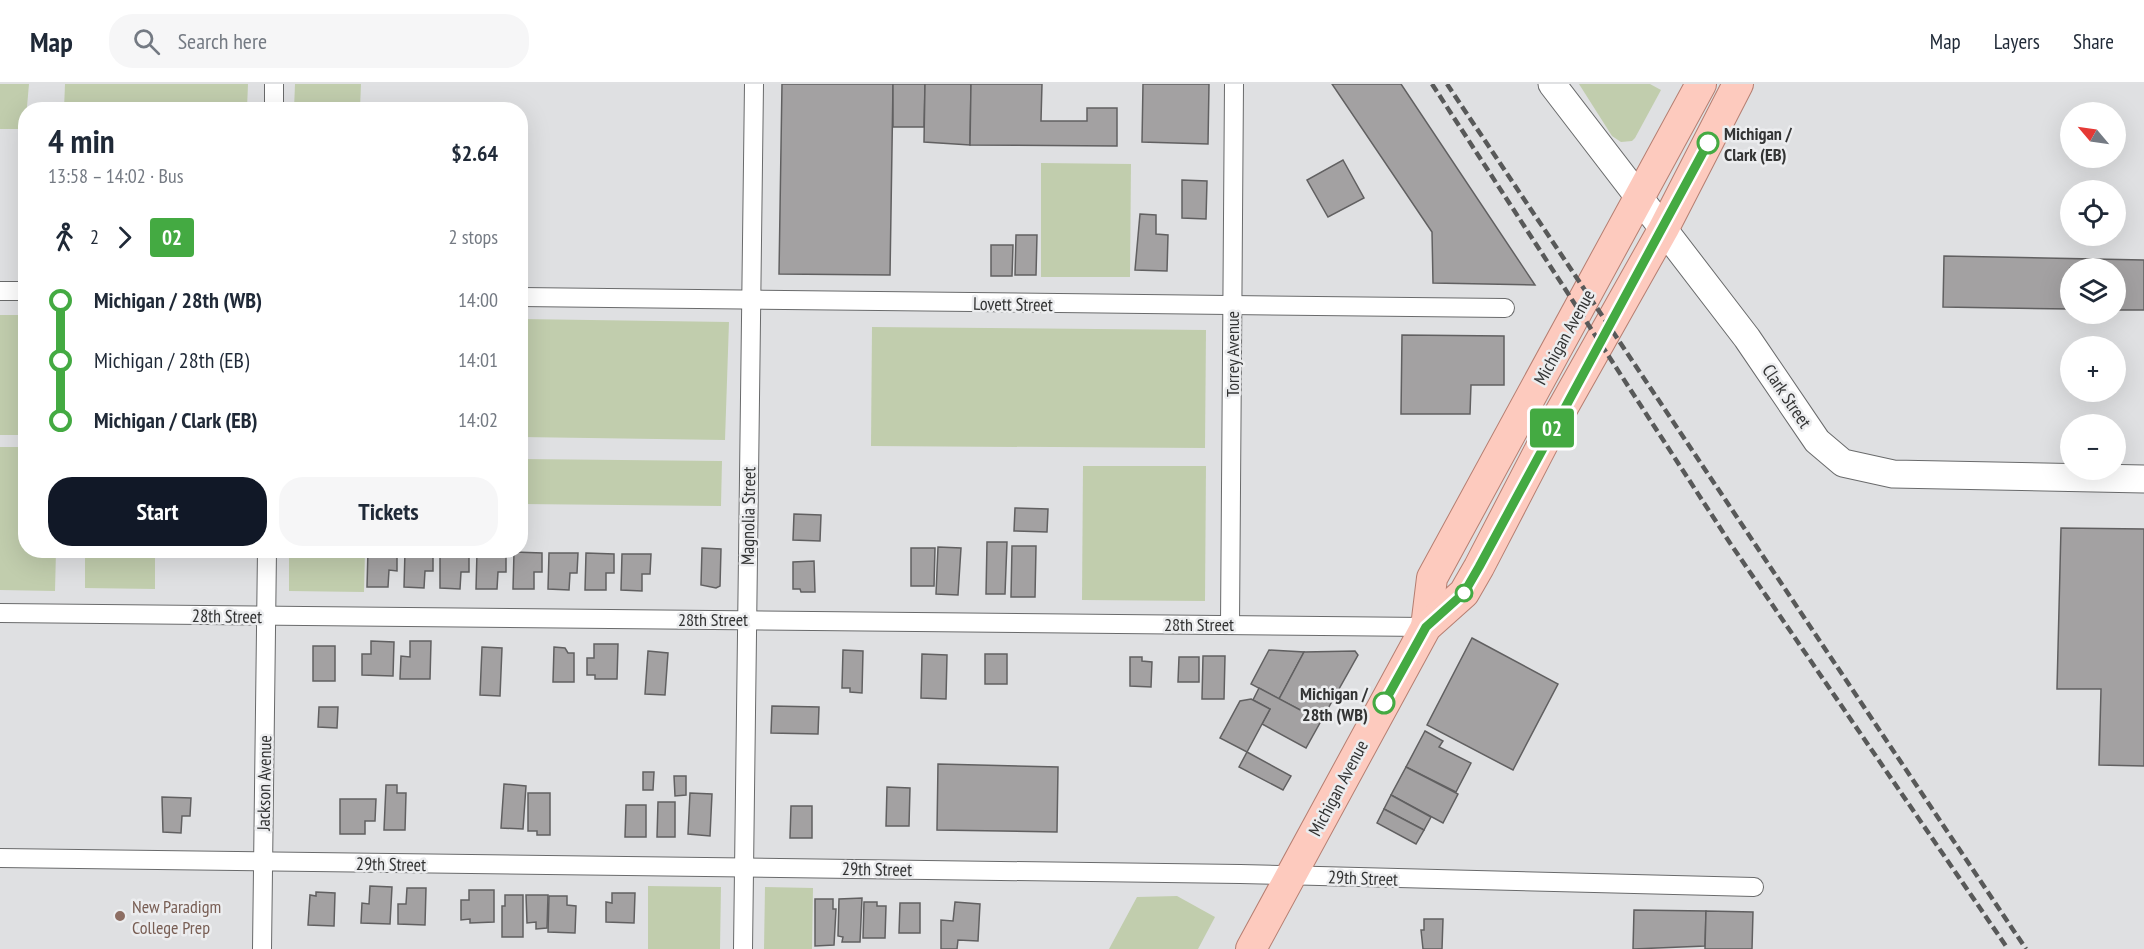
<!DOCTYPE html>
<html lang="en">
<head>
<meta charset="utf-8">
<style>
  :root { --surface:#fff; --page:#f6f6f7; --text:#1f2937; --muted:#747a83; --line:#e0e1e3; --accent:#111827 }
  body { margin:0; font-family:"PT Sans Narrow",sans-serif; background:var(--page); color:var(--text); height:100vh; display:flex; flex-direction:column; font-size:22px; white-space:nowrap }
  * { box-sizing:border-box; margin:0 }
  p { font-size:20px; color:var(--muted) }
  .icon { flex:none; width:33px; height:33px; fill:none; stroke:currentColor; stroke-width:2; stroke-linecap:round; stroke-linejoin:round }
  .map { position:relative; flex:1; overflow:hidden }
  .sheet { position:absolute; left:18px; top:18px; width:510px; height:456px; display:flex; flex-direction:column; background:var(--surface); border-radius:24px; box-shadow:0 6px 24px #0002 }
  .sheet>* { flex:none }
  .badge { padding:0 12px; border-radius:4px; font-size:21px; line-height:39px }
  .needle { width:39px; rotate:299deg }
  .buttons { position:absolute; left:2060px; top:18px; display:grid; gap:12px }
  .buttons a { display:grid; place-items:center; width:66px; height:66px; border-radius:50%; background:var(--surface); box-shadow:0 6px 24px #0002; font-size:30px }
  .map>.badge { position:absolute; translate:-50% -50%; box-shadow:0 0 0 3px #fff }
  .legs { display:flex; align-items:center; gap:9px; height:66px; padding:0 30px; font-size:20px }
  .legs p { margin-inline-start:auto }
  .head { display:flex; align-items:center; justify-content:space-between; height:102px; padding:0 30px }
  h1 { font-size:33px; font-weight:800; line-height:45px }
  .button { display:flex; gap:12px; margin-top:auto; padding:12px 30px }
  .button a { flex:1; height:69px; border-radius:24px; background:var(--accent); color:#fff; font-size:24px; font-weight:800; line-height:69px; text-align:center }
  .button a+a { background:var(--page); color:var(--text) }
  ul { padding:0 30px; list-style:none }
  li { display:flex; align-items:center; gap:21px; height:60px; font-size:22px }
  li i { display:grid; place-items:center; width:9px; height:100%; margin:0 8px; background:currentColor }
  li i::after { content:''; width:15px; height:15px; margin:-8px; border:4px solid; border-radius:50%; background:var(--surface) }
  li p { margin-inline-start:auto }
  li:first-child i { background:linear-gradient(#0000 50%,currentColor 0) }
  li:last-child i { background:linear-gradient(currentColor 50%,#0000 0) }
  header { display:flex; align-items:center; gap:36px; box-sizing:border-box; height:84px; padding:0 30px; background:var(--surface); border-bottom:2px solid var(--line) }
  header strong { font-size:28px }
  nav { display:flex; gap:33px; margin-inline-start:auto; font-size:21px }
  .search { width:420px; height:54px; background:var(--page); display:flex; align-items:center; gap:15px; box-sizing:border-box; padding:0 21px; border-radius:24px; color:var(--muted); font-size:22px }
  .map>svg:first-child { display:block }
  .green { fill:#c1cdad }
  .building { fill:#a3a1a2; stroke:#616061; stroke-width:1.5 }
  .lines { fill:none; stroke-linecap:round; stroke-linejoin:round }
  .street-casing { stroke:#696a6b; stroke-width:20 }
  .secondary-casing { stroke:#696a6b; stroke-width:29 }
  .primary-casing { stroke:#b57e71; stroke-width:32 }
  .street { stroke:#fff; stroke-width:18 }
  .secondary { stroke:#fff; stroke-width:27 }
  .primary { stroke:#fdcabe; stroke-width:30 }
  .rail { stroke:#585959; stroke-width:4.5; stroke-dasharray:9 4.5; stroke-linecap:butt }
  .line-1-casing { stroke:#fff; stroke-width:14 }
  .line-1 { stroke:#44aa42; stroke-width:9 }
  .stop-1-dot { fill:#fff; stroke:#44aa42; stroke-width:3 }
  .education-dot { fill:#8d6e63; stroke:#ecedef; stroke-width:2 }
  .labels { text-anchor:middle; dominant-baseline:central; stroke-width:5; stroke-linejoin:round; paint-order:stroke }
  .stop-label { font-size:18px; font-weight:bold; fill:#333434; stroke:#ecedef; text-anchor:start }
  .street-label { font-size:18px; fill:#333434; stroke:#ecedef }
  .education-label { font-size:18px; fill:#785e54; stroke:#ecedef; text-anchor:start }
</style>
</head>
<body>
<header>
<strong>Map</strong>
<div class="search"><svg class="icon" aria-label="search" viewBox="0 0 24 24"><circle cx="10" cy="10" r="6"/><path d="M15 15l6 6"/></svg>Search here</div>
<nav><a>Map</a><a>Layers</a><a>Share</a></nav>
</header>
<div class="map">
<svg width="2144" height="865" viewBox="0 0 2144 865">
  <rect width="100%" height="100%" fill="#dfe0e2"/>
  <g class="green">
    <polygon points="0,0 29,0 25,45 0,45"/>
    <polygon points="65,0 248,0 247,25 64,25"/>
    <polygon points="295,0 361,0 360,25 294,25"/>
    <polygon points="1579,0 1650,0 1661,6 1635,54 1632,57 1621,58 1612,52"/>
    <polygon points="1041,79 1131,80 1130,193 1041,193"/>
    <rect x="0" y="231" width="25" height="120"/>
    <polygon points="521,235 729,238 725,356 521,353"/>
    <polygon points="872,243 1206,246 1205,364 871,362"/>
    <polygon points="0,363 25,363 26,466 56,467 55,507 0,506"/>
    <polygon points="521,375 722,377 721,422 521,420"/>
    <polygon points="1083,382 1206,382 1205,517 1082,516"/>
    <polygon points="85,467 155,467 155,505 85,504"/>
    <polygon points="289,467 365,467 364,508 289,507"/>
    <polygon points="648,802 721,803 720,865 648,865"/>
    <polygon points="765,803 813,804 812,865 764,865"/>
    <polygon points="1177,812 1215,833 1198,865 1109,865 1137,813"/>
  </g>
  <g class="building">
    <polygon points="782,0 893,0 890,191 779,190"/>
    <polygon points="893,0 925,0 924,43 893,43"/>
    <polygon points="925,0 971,0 970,61 924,58"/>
    <polygon points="971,0 1042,0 1041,37 1087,37 1087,24 1117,24 1117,62 970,61"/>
    <polygon points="1143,0 1209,0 1208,60 1142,58"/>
    <polygon points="1332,0 1401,0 1535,201 1433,199 1432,148"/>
    <polygon points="1343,76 1364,114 1328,133 1307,96"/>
    <polygon points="1182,96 1207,97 1206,135 1182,134"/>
    <polygon points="1140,130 1156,131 1156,150 1168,151 1167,187 1135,186"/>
    <polygon points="1016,151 1037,151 1036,191 1015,191"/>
    <polygon points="991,161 1013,161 1012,192 991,192"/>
    <polygon points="1944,172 2144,176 2144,226 2115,226 2115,184 2070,184 2070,225 1943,223"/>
    <polygon points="1402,251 1504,252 1504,301 1471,301 1470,330 1401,330"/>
    <polygon points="1015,424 1048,425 1047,448 1014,447"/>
    <polygon points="794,430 821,431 820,457 793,456"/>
    <polygon points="2061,444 2144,445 2144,682 2099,681 2101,605 2057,605"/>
    <polygon points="987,458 1007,458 1005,510 986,510"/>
    <polygon points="1012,462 1036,462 1035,513 1011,513"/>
    <polygon points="938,463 961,464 958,511 936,510"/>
    <polygon points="702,464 721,465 720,502 716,504 701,501"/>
    <polygon points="911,464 935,464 934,502 911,502"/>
    <polygon points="368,466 397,467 397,487 389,486 388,503 367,503"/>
    <polygon points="405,467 433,467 433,487 425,487 424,504 404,503"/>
    <polygon points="440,468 469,468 469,488 461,488 460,505 440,504"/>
    <polygon points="477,468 506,468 506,488 498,488 497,505 476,505"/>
    <polygon points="514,468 542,469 542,488 534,488 534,505 513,505"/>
    <polygon points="549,469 578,469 577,489 570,489 569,506 548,505"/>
    <polygon points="586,469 614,470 614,489 606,489 606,506 585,506"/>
    <polygon points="622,470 651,470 650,490 642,490 642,507 621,506"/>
    <polygon points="814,477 815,508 801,508 800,505 793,505 793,478"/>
    <polygon points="1472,554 1558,600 1513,686 1427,641"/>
    <polygon points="371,557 394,558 393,592 362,591 362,570 371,570"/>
    <polygon points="410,557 431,557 430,595 400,595 401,572 410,573"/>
    <polygon points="594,560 618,560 617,595 595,595 595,591 587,591 587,574 594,574"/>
    <rect x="313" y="562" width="22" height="35"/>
    <polygon points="482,563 502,564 500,612 480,611"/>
    <polygon points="554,563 565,564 568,569 574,569 574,598 553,598"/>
    <polygon points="843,566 863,567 862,609 850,608 850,604 842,604"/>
    <polygon points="1269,566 1304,568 1279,615 1251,600"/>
    <polygon points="648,567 668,569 665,611 645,610"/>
    <polygon points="1355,567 1358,571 1321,637 1279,615 1304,568"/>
    <polygon points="922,570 947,571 946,615 921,614"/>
    <rect x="985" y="570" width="22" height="30"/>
    <polygon points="1203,572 1225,572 1224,615 1202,615"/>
    <polygon points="1130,573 1142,573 1142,577 1152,578 1151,603 1130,602"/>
    <polygon points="1179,573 1199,573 1199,598 1178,598"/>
    <polygon points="1259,604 1321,637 1306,664 1262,640 1270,625 1253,616"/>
    <polygon points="1251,615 1270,625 1247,668 1220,654 1240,617"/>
    <polygon points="772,622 819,623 818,650 771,649"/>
    <polygon points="319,623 338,623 337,644 318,643"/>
    <polygon points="1425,647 1443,657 1439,663 1471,679 1456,708 1406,683"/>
    <polygon points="1247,668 1291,692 1283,706 1239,683"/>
    <polygon points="938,680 1058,683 1057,748 937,746"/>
    <polygon points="1406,683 1458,710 1443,739 1391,711"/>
    <polygon points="643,688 654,688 653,706 643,706"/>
    <polygon points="674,692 686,692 686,711 675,712"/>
    <polygon points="504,700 526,702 523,745 501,744"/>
    <polygon points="386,701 397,701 397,709 406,709 405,746 384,746"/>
    <polygon points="887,703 910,704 909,742 886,742"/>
    <polygon points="528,709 550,709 550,751 537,751 537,747 528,747"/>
    <polygon points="690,709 712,710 710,752 688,750"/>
    <polygon points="1391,711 1431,733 1424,746 1384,725"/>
    <polygon points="162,713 191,714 190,732 182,732 181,749 163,748"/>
    <polygon points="340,715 376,715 375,737 365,737 365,750 340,750"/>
    <polygon points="658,718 675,718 675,753 657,753"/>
    <polygon points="626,721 646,721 646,753 625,753"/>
    <polygon points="791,722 812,722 812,754 790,754"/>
    <polygon points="1384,725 1424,746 1416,760 1377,739"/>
    <polygon points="370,802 392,803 390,840 361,839 362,819 369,820"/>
    <polygon points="407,804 426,804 425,841 398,840 398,820 406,820"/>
    <polygon points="469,806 494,806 494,838 470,839 470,835 461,836 461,816 469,816"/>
    <polygon points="316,808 335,809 334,842 308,841 310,811 316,812"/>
    <polygon points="612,809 635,809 634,839 606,838 606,818 612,819"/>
    <polygon points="505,811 523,811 523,853 502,853 502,822 505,822"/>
    <polygon points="526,811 548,811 547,844 536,845 536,838 527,839"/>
    <polygon points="549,812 567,812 567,821 576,822 575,849 548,848"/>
    <polygon points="862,814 860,858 842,858 843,853 838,852 839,815"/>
    <polygon points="815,815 833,815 833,825 836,825 834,861 815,862"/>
    <polygon points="864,818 877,818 877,822 886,822 885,854 863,854"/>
    <polygon points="955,818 980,820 978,857 958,856 957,865 941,865 941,836 953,837"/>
    <polygon points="900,819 920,819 920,849 899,849"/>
    <polygon points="1634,826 1706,827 1705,862 1633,865"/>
    <polygon points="1706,827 1753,828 1752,865 1705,865"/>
    <polygon points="1424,835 1443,835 1442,865 1423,865 1421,846 1424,846"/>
  </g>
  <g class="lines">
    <g class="street-casing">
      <g id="street">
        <polyline points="274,26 274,0"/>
        <polyline points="0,207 26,207"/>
        <polyline points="520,213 1505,224"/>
        <polyline points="0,529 1426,543"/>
        <polyline points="1230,541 1234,0"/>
        <polyline points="0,774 1240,790 1754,803"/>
        <polyline points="262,865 267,466"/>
        <polyline points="743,865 754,0"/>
      </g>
    </g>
    <g class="secondary-casing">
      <polyline id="secondary" points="1552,0 1747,254 1817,357 1843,379 1893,390 2144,395"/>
    </g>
    <g class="primary-casing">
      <g id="primary">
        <polyline points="1426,543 1432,494 1701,0"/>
        <polyline points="1251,865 1426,543 1464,509 1479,483 1548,350 1664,144 1738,0"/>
      </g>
    </g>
    <use href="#street" class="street"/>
    <use href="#secondary" class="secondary"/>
    <use href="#primary" class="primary"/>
    <g class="rail">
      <polyline points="1432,0 1730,459 2008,865"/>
      <polyline points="1447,0 2026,865"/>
    </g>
  </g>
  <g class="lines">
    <g class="line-1-casing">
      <polyline id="line-1" points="1384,619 1426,543 1464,509 1479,483 1708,59"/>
    </g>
    <use href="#line-1" class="line-1"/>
  </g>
  <g class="stop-1-dot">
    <circle cx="1708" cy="59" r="10"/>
    <circle cx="1464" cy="509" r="8"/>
    <circle cx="1384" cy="619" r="10"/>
  </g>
  <circle class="education-dot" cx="120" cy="832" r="6"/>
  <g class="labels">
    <g class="stop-label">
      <text x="1724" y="49">Michigan /<tspan x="1724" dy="21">Clark (EB)</tspan></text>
      <text x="1368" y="609" text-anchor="end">Michigan /<tspan x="1368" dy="21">28th (WB)</tspan></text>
    </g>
    <g class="street-label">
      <text transform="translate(1013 220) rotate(1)">Lovett Street</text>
      <text transform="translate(1564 253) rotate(-61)">Michigan Avenue</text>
      <text transform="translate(1232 270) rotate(-90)">Torrey Avenue</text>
      <text transform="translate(1787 312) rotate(56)">Clark Street</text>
      <text transform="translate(748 432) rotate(-89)">Magnolia Street</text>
      <text transform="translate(227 532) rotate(1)">28th Street</text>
      <text x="713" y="535">28th Street</text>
      <text x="1199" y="540">28th Street</text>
      <text transform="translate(264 699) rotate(-89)">Jackson Avenue</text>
      <text transform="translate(1338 704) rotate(-62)">Michigan Avenue</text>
      <text transform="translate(391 780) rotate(1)">29th Street</text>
      <text transform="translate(877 785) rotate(1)">29th Street</text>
      <text transform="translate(1363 794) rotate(2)">29th Street</text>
    </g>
    <g class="education-label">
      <text x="132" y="822">New Paradigm<tspan x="132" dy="21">College Prep</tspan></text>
    </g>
  </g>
</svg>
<div class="buttons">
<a><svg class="needle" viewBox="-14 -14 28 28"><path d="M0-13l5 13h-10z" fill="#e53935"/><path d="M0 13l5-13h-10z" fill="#747a83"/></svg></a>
<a><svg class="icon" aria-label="locate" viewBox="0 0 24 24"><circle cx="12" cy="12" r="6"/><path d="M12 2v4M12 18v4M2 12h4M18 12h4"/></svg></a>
<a><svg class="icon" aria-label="layers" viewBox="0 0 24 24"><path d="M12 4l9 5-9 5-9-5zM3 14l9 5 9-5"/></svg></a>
<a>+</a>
<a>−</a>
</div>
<b class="badge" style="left:1552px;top:344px;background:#44aa42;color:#fff">02</b>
<section class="sheet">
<div class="head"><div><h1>4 min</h1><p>13:58 – 14:02 · Bus</p></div><b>$2.64</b></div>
<div class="legs"><svg class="icon" aria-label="walk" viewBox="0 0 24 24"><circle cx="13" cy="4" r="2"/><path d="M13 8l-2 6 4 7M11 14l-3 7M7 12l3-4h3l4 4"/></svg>2<svg class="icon" aria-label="forward" viewBox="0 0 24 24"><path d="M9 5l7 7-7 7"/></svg><b class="badge" style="background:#44aa42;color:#fff">02</b><p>2 stops</p></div>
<ul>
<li><i style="color:#44aa42"></i><b>Michigan / 28th (WB)</b><p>14:00</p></li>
<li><i style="color:#44aa42"></i><span>Michigan / 28th (EB)</span><p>14:01</p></li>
<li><i style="color:#44aa42"></i><b>Michigan / Clark (EB)</b><p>14:02</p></li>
</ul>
<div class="button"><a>Start</a><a>Tickets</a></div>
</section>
</div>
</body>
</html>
